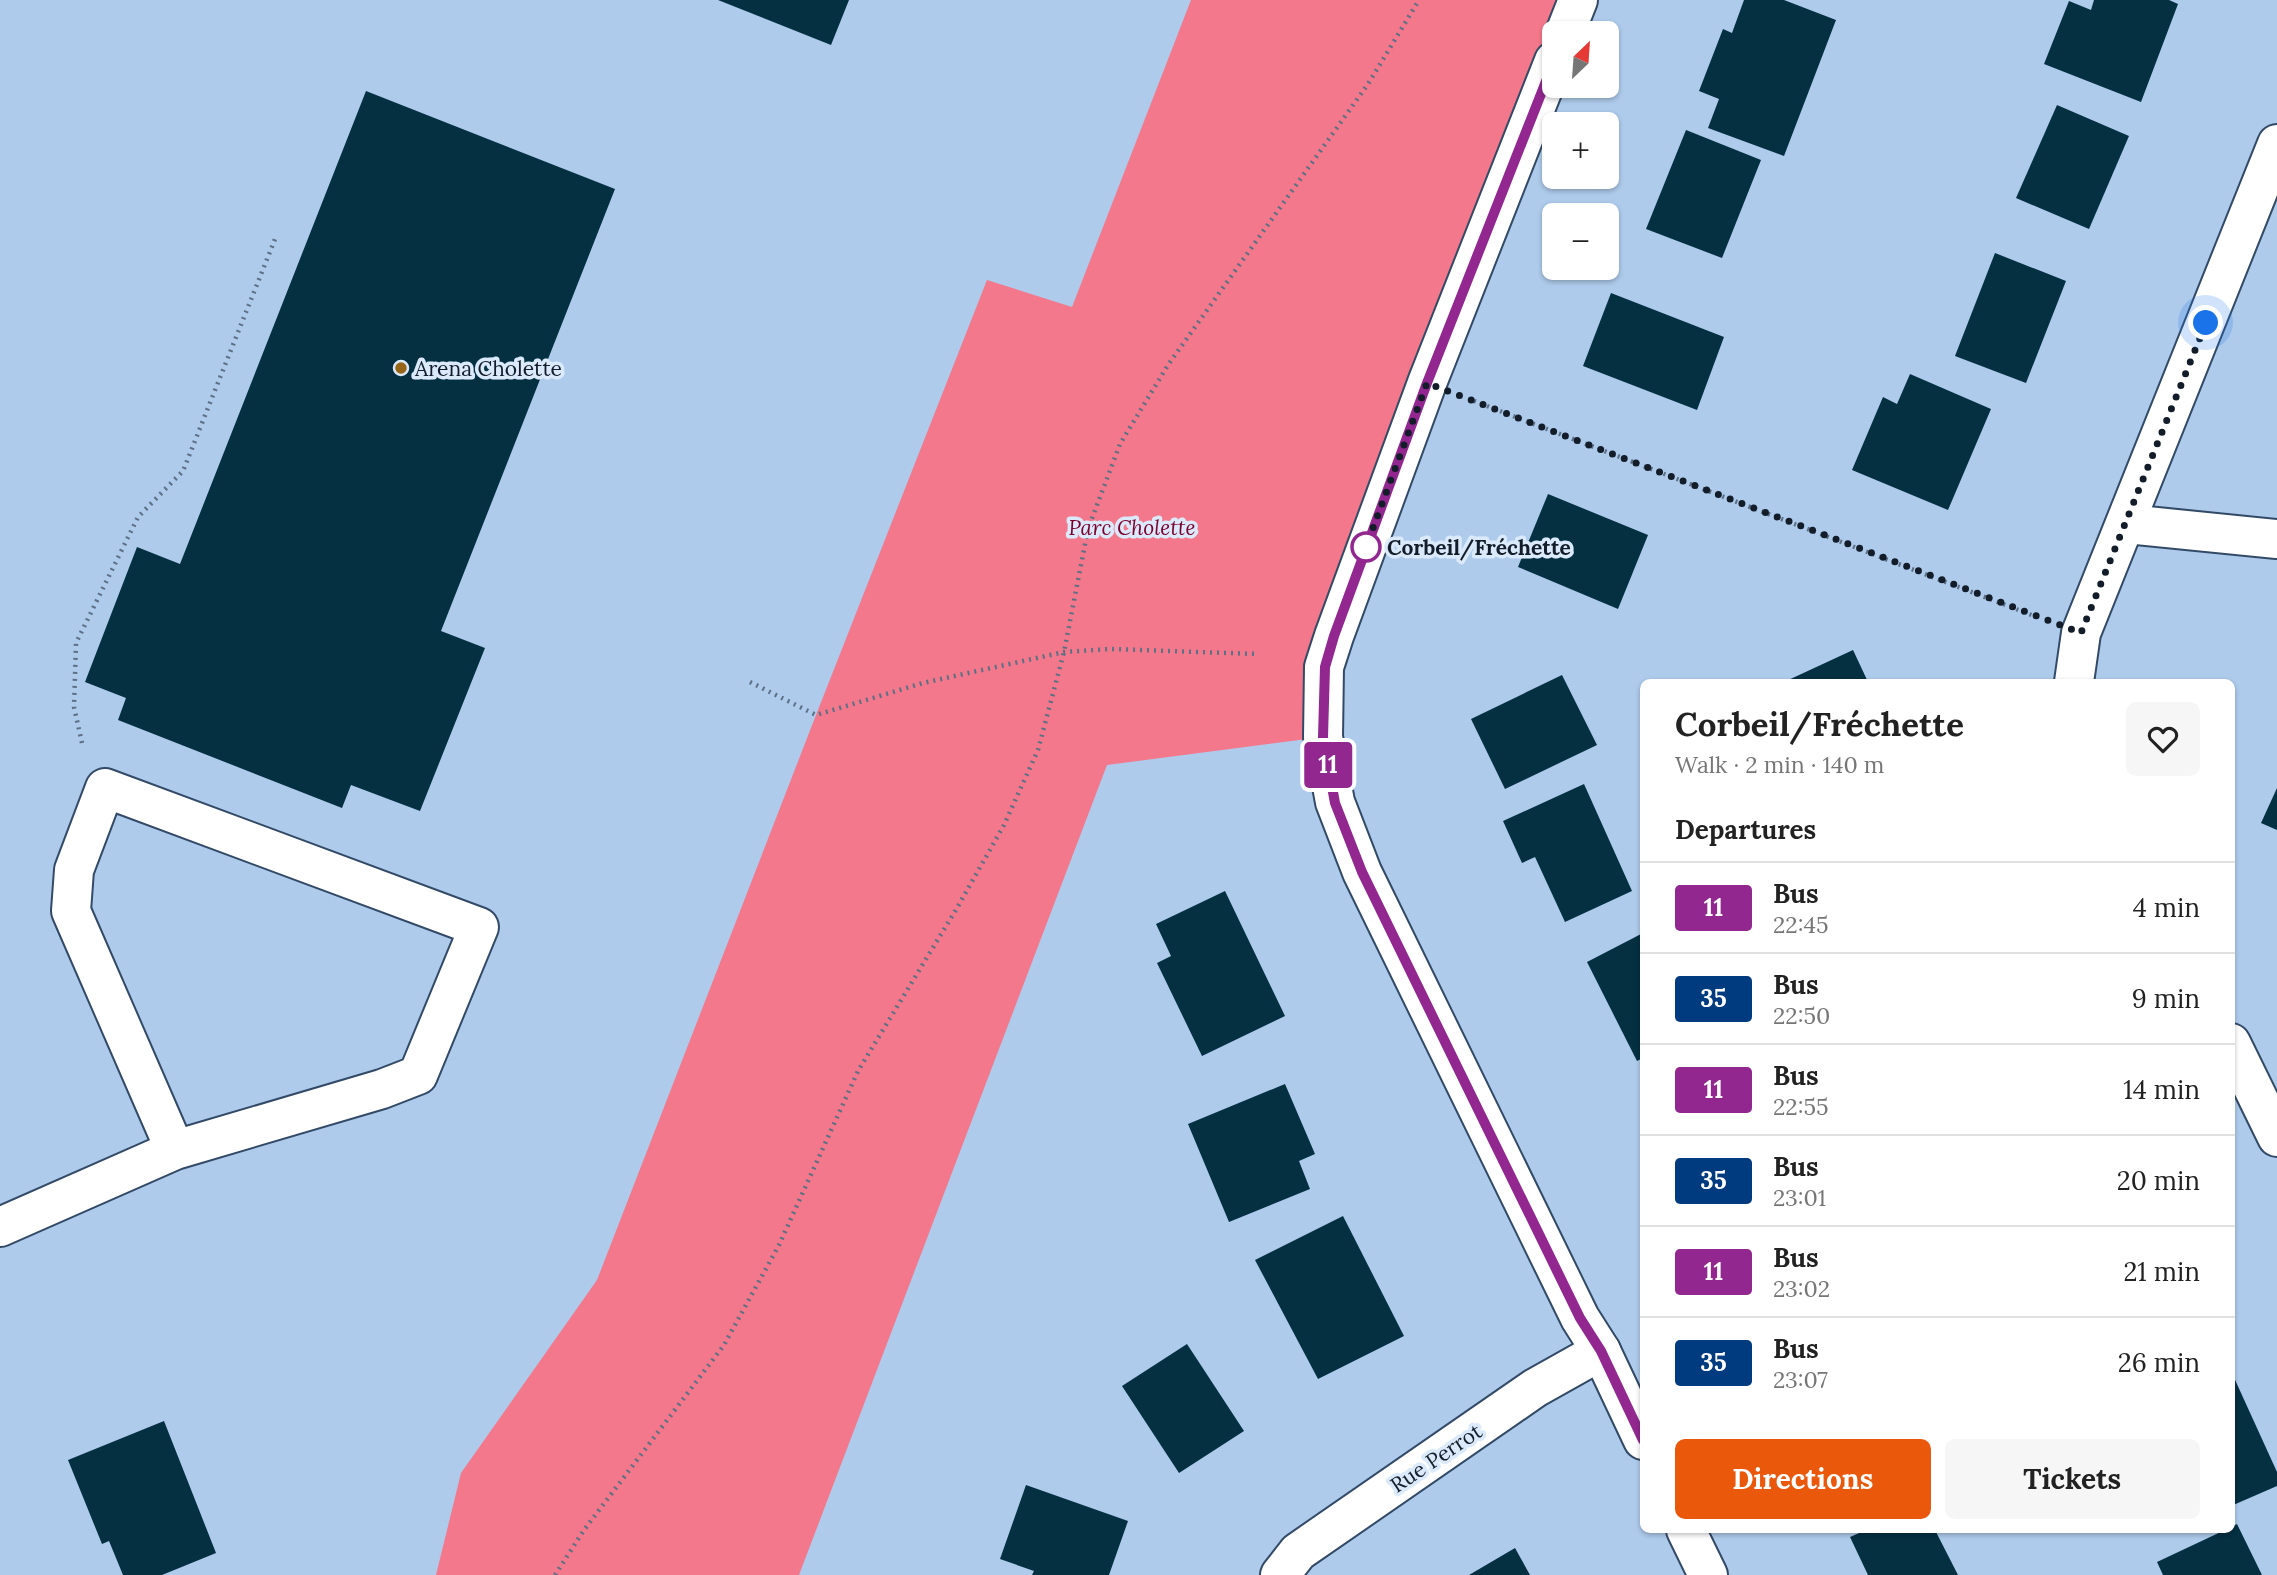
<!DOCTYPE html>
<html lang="en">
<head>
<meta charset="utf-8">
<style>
  :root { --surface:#fff; --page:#f6f6f6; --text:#222; --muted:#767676; --line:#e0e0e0; --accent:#ea580c }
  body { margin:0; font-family:Lora,serif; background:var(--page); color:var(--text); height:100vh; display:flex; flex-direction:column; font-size:26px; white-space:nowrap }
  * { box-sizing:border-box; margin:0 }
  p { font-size:23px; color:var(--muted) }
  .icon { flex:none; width:38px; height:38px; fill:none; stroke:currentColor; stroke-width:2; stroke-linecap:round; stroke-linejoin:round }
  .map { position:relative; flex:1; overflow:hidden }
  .details { position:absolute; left:1640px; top:679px; width:595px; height:854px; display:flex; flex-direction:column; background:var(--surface); border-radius:10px; box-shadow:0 2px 5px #0004 }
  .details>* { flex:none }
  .badge { padding:0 14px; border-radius:5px; font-size:24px; line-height:46px }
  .needle { width:46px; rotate:25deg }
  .buttons { position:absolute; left:1542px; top:21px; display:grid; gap:14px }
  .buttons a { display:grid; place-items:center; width:77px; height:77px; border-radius:10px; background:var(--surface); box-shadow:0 2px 5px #0004; font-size:35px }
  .you { position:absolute; width:35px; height:35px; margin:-18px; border:5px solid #fff; border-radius:50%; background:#1a73e8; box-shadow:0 0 0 10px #1a73e833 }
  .map>.badge { position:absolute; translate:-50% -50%; box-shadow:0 0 0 4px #fff }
  h2 { padding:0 35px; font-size:26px; line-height:63px }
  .round { display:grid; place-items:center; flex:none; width:74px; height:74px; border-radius:10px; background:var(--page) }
  .headline { display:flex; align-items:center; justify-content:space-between; height:119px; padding:0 35px }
  h1 { font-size:33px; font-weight:700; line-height:52px }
  .action { display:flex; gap:14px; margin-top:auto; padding:14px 35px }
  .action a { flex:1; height:80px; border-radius:10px; background:var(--accent); color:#fff; font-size:28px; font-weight:700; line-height:80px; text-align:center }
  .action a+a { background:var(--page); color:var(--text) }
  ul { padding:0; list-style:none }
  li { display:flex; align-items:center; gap:21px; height:91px; padding:0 35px; border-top:2px solid var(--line) }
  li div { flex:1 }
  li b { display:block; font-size:26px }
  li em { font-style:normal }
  li .badge { min-width:77px; font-weight:700; text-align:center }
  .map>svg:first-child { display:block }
  .green { fill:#f4788b }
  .building { fill:#043042 }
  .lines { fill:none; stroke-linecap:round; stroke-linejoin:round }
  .minor-casing { stroke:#324a66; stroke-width:42 }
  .path { stroke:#5d7086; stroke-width:4.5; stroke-dasharray:2 5; stroke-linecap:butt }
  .minor { stroke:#fff; stroke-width:38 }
  .line-casing { stroke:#fff; stroke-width:16 }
  .line { stroke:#922790; stroke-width:10 }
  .walk { stroke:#121d29; stroke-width:7; stroke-dasharray:0 12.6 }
  .poi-dot { fill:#976418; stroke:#dbeafb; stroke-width:2.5 }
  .stop-dot { fill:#fff; stroke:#922790; stroke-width:3.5 }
  .labels { text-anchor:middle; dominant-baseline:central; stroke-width:7; stroke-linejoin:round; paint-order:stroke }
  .poi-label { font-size:21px; fill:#121d29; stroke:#dbeafb; text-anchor:start }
  .park-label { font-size:21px; font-style:italic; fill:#7b002b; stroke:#dbeafb }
  .stop-label { font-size:21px; font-weight:bold; fill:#121d29; stroke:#dbeafb; text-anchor:start }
  .street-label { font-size:21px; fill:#121d29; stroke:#dbeafb }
</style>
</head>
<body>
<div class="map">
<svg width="2277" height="1575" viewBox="0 0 2277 1575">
  <rect width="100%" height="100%" fill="#aecbec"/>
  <polygon class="green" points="1191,0 1578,0 1427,383 1323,737 1107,765 799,1575 436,1575 461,1473 597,1280 816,715 987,280 1072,307"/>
  <g class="building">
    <polygon points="718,0 849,0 831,45"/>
    <polygon points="1744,0 1784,0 1836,20 1784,156 1708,128 1719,99 1699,91 1723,29 1732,33"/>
    <polygon points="2094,0 2169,0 2178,4 2141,102 2044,64 2069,1 2091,10"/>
    <polygon points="366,91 615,189 441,631 485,648 420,811 351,785 342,808 118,720 126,698 85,682 137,547 180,564"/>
    <polygon points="2057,105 2129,136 2089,229 2016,198"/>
    <polygon points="1686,130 1761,160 1722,258 1646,229"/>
    <polygon points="1995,253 2066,281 2026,383 1955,356"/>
    <polygon points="1611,293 1724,337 1697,410 1583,366"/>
    <polygon points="1910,374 1991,409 1948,510 1852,470 1883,397 1897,404"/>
    <polygon points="1548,494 1648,535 1618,609 1518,567"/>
    <polygon points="1853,650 1868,682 1784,682"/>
    <polygon points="1562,675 1597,745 1505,789 1471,719"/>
    <polygon points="1584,784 1632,891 1565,922 1535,857 1522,863 1503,821"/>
    <polygon points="2277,788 2277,830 2261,823"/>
    <polygon points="1225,891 1285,1016 1202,1056 1157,963 1171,956 1156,924"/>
    <polygon points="1643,933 1643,1058 1637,1061 1587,962"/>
    <polygon points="1285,1084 1315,1154 1299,1161 1310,1189 1229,1222 1188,1124"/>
    <polygon points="1343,1216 1404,1336 1318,1379 1255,1260"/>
    <polygon points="1187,1344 1244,1431 1179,1473 1122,1386"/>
    <polygon points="2231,1371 2277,1472 2277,1486 2231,1506"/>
    <polygon points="164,1421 216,1553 162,1575 123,1575 109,1541 102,1544 68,1460"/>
    <polygon points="1026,1485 1128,1521 1109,1575 1032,1575 1034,1571 1000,1559"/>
    <polygon points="2237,1524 2262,1575 2163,1575 2157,1562 2225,1530 2231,1530 2231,1527"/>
    <polygon points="1866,1530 1935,1530 1958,1575 1868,1575 1850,1537"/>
    <polygon points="1515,1548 1530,1575 1469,1575"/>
  </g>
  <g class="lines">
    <g class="minor-casing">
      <g id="minor">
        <polyline points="1565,33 1578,0"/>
        <polyline points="1554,61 1427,383 1334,636 1324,667 1323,737 1335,802 1362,872 1580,1318 1601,1351 1643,1440"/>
        <polyline points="2127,524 2277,539"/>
        <polyline points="2074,682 2081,633 2277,144"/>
        <polyline points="2231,1043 2277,1137"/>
        <polyline points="0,1227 175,1150 382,1089 418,1075 479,927 105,788 74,870 71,911 175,1150"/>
        <polyline points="1686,1530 1708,1575"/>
        <polyline points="1280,1575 1298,1552 1535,1388 1601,1351"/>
      </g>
    </g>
    <g class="path">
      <polyline points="1474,401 2034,616"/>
      <polyline points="750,682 816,715 923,683 1064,652 1110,649 1258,654"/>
      <polyline points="82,743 74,707 76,643 138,517 183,471 275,239"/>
      <polyline points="555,1575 584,1530 724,1345 779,1245 858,1071 957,908 1004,825 1038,750 1064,652 1088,529 1120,444 1168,365 1368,84 1419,0"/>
    </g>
    <use href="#minor" class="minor"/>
  </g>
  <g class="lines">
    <g class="line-casing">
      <polyline id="line" points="1554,61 1427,383 1334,636 1325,667 1323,737 1335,803 1362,872 1580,1318 1601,1351 1643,1440"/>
    </g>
    <use href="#line" class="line"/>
    <polyline class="walk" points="1366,547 1363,555 1427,383 2081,633 2206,323"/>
  </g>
  <circle class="poi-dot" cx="401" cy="368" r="7"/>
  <circle class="stop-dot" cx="1366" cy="547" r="14"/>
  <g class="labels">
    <g class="poi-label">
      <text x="415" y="368">Arena Cholette</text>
    </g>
    <g class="park-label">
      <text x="1132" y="527">Parc Cholette</text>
    </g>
    <g class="stop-label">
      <text x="1387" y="547">Corbeil/Fréchette</text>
    </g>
    <g class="street-label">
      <text transform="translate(1436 1458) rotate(-34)">Rue Perrot</text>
    </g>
  </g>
</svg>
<div class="buttons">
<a><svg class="needle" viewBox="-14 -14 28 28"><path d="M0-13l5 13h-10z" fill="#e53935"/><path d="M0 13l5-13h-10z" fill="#767676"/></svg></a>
<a>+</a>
<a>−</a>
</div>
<div class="you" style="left:2206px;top:323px"></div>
<b class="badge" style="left:1328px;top:765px;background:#922790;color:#fff">11</b>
<section class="details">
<div class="headline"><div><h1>Corbeil/Fréchette</h1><p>Walk · 2 min · 140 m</p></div><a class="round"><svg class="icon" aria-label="heart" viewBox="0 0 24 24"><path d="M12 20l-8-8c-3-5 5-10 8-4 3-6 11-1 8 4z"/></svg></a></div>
<h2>Departures</h2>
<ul>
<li><span class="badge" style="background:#922790;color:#fff">11</span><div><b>Bus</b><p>22:45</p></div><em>4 min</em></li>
<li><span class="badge" style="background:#003b80;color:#fff">35</span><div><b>Bus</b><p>22:50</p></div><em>9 min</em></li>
<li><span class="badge" style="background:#922790;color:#fff">11</span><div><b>Bus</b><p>22:55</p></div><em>14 min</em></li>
<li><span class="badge" style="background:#003b80;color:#fff">35</span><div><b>Bus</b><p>23:01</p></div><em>20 min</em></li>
<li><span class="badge" style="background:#922790;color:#fff">11</span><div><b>Bus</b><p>23:02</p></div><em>21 min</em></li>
<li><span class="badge" style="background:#003b80;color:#fff">35</span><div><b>Bus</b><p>23:07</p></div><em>26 min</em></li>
</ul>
<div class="action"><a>Directions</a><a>Tickets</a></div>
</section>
</div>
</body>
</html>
